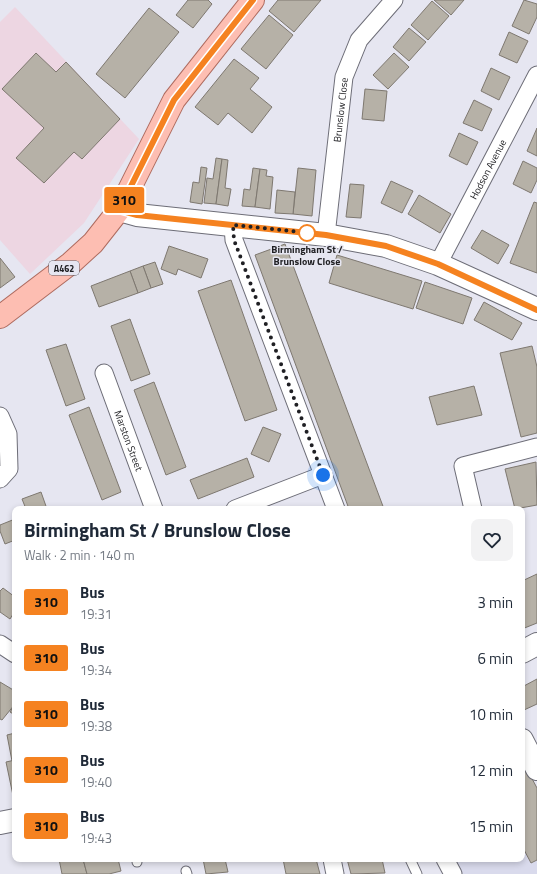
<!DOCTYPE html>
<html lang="en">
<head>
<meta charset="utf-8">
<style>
  :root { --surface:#fff; --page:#f2f2f3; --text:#1f2937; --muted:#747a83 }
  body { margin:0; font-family:"Titillium Web",sans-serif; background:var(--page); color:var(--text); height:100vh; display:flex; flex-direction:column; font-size:15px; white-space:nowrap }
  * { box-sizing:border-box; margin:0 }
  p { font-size:13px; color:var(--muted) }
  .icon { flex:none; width:22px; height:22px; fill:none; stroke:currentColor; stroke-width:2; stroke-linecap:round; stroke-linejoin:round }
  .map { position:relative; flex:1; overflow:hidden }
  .side { position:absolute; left:12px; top:506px; width:513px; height:356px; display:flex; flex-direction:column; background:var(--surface); border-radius:8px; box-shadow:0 2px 6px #0003 }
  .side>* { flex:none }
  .badge { padding:0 8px; border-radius:3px; font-size:14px; line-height:26px }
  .you { position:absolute; width:20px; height:20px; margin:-10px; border:3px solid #fff; border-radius:50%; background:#1a73e8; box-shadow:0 0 0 6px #1a73e833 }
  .map>.badge { position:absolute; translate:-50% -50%; box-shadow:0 0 0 2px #fff }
  .round { display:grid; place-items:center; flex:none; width:42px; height:42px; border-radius:8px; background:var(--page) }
  .head { display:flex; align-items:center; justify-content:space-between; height:68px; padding:0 12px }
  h1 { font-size:19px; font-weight:700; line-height:30px }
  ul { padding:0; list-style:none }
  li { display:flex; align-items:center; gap:12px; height:56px; padding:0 12px }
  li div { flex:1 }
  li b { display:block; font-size:15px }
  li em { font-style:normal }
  li .badge { min-width:44px; font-weight:700; text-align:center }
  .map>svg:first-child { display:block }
  .built { fill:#d9daec }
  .education { fill:#edd6e2 }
  .building { fill:#b6b1a7; stroke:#7e7870 }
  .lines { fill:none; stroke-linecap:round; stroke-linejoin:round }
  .lane-casing { stroke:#6d6d77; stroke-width:11 }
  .street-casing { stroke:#6d6d77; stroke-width:19 }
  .secondary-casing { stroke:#6d6d77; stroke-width:24 }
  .primary-casing { stroke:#ae6b5f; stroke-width:24 }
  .lane { stroke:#fff; stroke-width:9 }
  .street { stroke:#fff; stroke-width:17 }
  .secondary { stroke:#fff; stroke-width:22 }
  .primary { stroke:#fdbeb2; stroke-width:22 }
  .line-casing { stroke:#fff; stroke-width:9 }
  .line { stroke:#f58220; stroke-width:6 }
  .walk { stroke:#202024; stroke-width:4; stroke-dasharray:0 7.2 }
  .stop-dot { fill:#fff; stroke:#f58220; stroke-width:2 }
  .labels { text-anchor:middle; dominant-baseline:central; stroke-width:3; stroke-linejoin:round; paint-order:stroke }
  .shield { fill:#e6e6f1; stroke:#5b5b62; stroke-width:1 }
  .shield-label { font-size:9px; font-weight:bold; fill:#202024 }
  .street-label { font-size:10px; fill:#202024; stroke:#e6e6f1 }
  .stop-label { font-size:10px; font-weight:bold; fill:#202024; stroke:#e6e6f1 }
</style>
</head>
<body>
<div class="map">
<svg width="537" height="874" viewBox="0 0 537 874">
  <rect width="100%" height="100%" fill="#e6e6f1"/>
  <polygon class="built" points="522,760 537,788 537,874 459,874 452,859 522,859"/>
  <polygon class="education" points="15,7 139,139 84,223 30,274 0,240 0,22"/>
  <g class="building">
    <polygon points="188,0 208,0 212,4 193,28 176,15"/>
    <polygon points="278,0 321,0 294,32 269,11"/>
    <polygon points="434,0 464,0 451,15"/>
    <polygon points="524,0 537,4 537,17 529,34 512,26"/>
    <polygon points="432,1 449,16 428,40 411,25"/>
    <polygon points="149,8 179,32 125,98 96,74"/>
    <polygon points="269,15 293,35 266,69 241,49"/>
    <polygon points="409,28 426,42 409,61 393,47"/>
    <polygon points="509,32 528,41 517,63 499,55"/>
    <polygon points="36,53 56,72 66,62 120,119 82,159 74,152 44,183 16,158 44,128 2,89"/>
    <polygon points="394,53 409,67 388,89 373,75"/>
    <polygon points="234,59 259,78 250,89 272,107 252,133 228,113 218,125 195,107"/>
    <polygon points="491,68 510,77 499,100 481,91"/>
    <polygon points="365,89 387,91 384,121 362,119"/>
    <polygon points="474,100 492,109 482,131 463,123"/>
    <polygon points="537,128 537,156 527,151"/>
    <polygon points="459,133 478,142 467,165 449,156"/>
    <polygon points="216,158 222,159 216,204 204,203 207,178 213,179"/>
    <polygon points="222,159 228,160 225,188 231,189 228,206 216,204"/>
    <polygon points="523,161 537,168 537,180 531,193 513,184"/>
    <polygon points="201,167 207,168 202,204 190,202 193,182 199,183"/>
    <polygon points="253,168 260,169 255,207 242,206 244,189 250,190"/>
    <polygon points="298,168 316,170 312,216 293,214"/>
    <polygon points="260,169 267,170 266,176 273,177 270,209 255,207"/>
    <polygon points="391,181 413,191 402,213 381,203"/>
    <polygon points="350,184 364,185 361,218 346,217"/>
    <polygon points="277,190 295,192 293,214 275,213"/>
    <polygon points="419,195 451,214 440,233 408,214"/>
    <polygon points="534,202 537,203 537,273 510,263"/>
    <polygon points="482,230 509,245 498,264 471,248"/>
    <polygon points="285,244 384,509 349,509 255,255"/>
    <polygon points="169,246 208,259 201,278 178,269 176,275 161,269"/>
    <polygon points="337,255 422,281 413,309 329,283"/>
    <polygon points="0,258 15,277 0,288"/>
    <polygon points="155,262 163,284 151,288 143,266"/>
    <polygon points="143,266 151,288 138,293 130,271"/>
    <polygon points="130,271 138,293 99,307 91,286"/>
    <polygon points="231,280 277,410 245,421 198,291"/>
    <polygon points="425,282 472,298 463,324 416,308"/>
    <polygon points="484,302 522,323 512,340 474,320"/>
    <polygon points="130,319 150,374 131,381 111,326"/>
    <polygon points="66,344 85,399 66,406 46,350"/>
    <polygon points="532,346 537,367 537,433 521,437 500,353"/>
    <polygon points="154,382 186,467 166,475 134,390"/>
    <polygon points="474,386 482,415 437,425 429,397"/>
    <polygon points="89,407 121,492 102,500 69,415"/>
    <polygon points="263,427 281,434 269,462 251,454"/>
    <polygon points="247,458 254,477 198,499 190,480"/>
    <polygon points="536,462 537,505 515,509 505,469"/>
    <polygon points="41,492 47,509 26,509 22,499"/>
    <polygon points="15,519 15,540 5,544 0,531 0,525"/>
    <polygon points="537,574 537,623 522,629 522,581"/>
    <polygon points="3,588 15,597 15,611 10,619 0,612 0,591"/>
    <polygon points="537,679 537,704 524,710 522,706 522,687"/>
    <polygon points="0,682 15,691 15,704 2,720 0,719"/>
    <polygon points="15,704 15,715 10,712"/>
    <polygon points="15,733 15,760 12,761 7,735"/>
    <polygon points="15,760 15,805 6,762"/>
    <polygon points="522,760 537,788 537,860 531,863 522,846"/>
    <polygon points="59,859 83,859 87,874 62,874"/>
    <polygon points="83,859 118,859 121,871 109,874 87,874"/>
    <polygon points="203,859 225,859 228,872 206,874"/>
    <polygon points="283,859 316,859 320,874 286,874"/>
    <polygon points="347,859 382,859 385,873 351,874"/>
  </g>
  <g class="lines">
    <g class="lane-casing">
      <g id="lane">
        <polyline points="137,859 137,862"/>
        <polyline points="410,859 417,874"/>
        <polyline points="186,871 187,874"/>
      </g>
    </g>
    <g class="street-casing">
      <g id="street">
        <polyline points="233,225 234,240 336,509"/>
        <path id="s1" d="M326 235 344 77 359 40 394 0"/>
        <path id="s2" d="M438 264 537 75"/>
        <path id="s3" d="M104 373 154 509"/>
        <polyline points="0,416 8,434 9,469 0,479"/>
        <polyline points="235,509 323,475"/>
        <polyline points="473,509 463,466 537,447"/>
        <polyline points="0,644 15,654"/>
        <polyline points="332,859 335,874"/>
        <polyline points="445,859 453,874"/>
      </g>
    </g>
    <g class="secondary-casing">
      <g id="secondary">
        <polyline points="119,210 137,215 326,235 386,246 438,264 537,309"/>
        <polyline points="522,652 537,644"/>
        <polyline points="522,740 537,769"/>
        <polyline points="0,823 15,820"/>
      </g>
    </g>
    <g class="primary-casing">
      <polyline id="primary" points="0,317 71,263 93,243 119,210 174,100 253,0"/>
    </g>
    <use href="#lane" class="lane"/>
    <use href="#street" class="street"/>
    <use href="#secondary" class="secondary"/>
    <use href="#primary" class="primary"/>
  </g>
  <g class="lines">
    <g class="line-casing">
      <polyline id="line" points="253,0 174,100 119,210 137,215 326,235 386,246 438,264 537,310"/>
    </g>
    <use href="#line" class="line"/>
    <polyline class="walk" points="307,233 311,233 233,225 234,240 323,475"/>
  </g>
  <circle class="stop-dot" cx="307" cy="233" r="8"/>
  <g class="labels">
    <rect class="shield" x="49" y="261" width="30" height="14" rx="3"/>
    <g class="shield-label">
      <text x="64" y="268">A462</text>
    </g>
    <g class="street-label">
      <text stroke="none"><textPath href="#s1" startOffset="126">Brunslow Close</textPath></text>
      <text stroke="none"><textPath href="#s2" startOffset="107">Hodson Avenue</textPath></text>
      <text stroke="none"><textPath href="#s3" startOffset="72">Marston Street</textPath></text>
    </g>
    <g class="stop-label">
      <text x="307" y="249">Birmingham St /<tspan x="307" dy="12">Brunslow Close</tspan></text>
    </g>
  </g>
</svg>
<div class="you" style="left:323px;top:475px"></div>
<b class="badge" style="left:124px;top:200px;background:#f58220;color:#111">310</b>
<section class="side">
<div class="head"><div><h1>Birmingham St / Brunslow Close</h1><p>Walk · 2 min · 140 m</p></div><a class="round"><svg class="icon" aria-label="heart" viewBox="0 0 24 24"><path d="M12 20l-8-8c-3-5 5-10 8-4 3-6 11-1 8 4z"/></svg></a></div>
<ul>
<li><span class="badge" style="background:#f58220;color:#111">310</span><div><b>Bus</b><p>19:31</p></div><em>3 min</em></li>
<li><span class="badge" style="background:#f58220;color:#111">310</span><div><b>Bus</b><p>19:34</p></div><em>6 min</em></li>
<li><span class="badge" style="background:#f58220;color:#111">310</span><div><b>Bus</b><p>19:38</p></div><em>10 min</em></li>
<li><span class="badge" style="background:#f58220;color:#111">310</span><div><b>Bus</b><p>19:40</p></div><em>12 min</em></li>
<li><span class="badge" style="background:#f58220;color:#111">310</span><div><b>Bus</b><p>19:43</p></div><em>15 min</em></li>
</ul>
</section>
</div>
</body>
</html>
